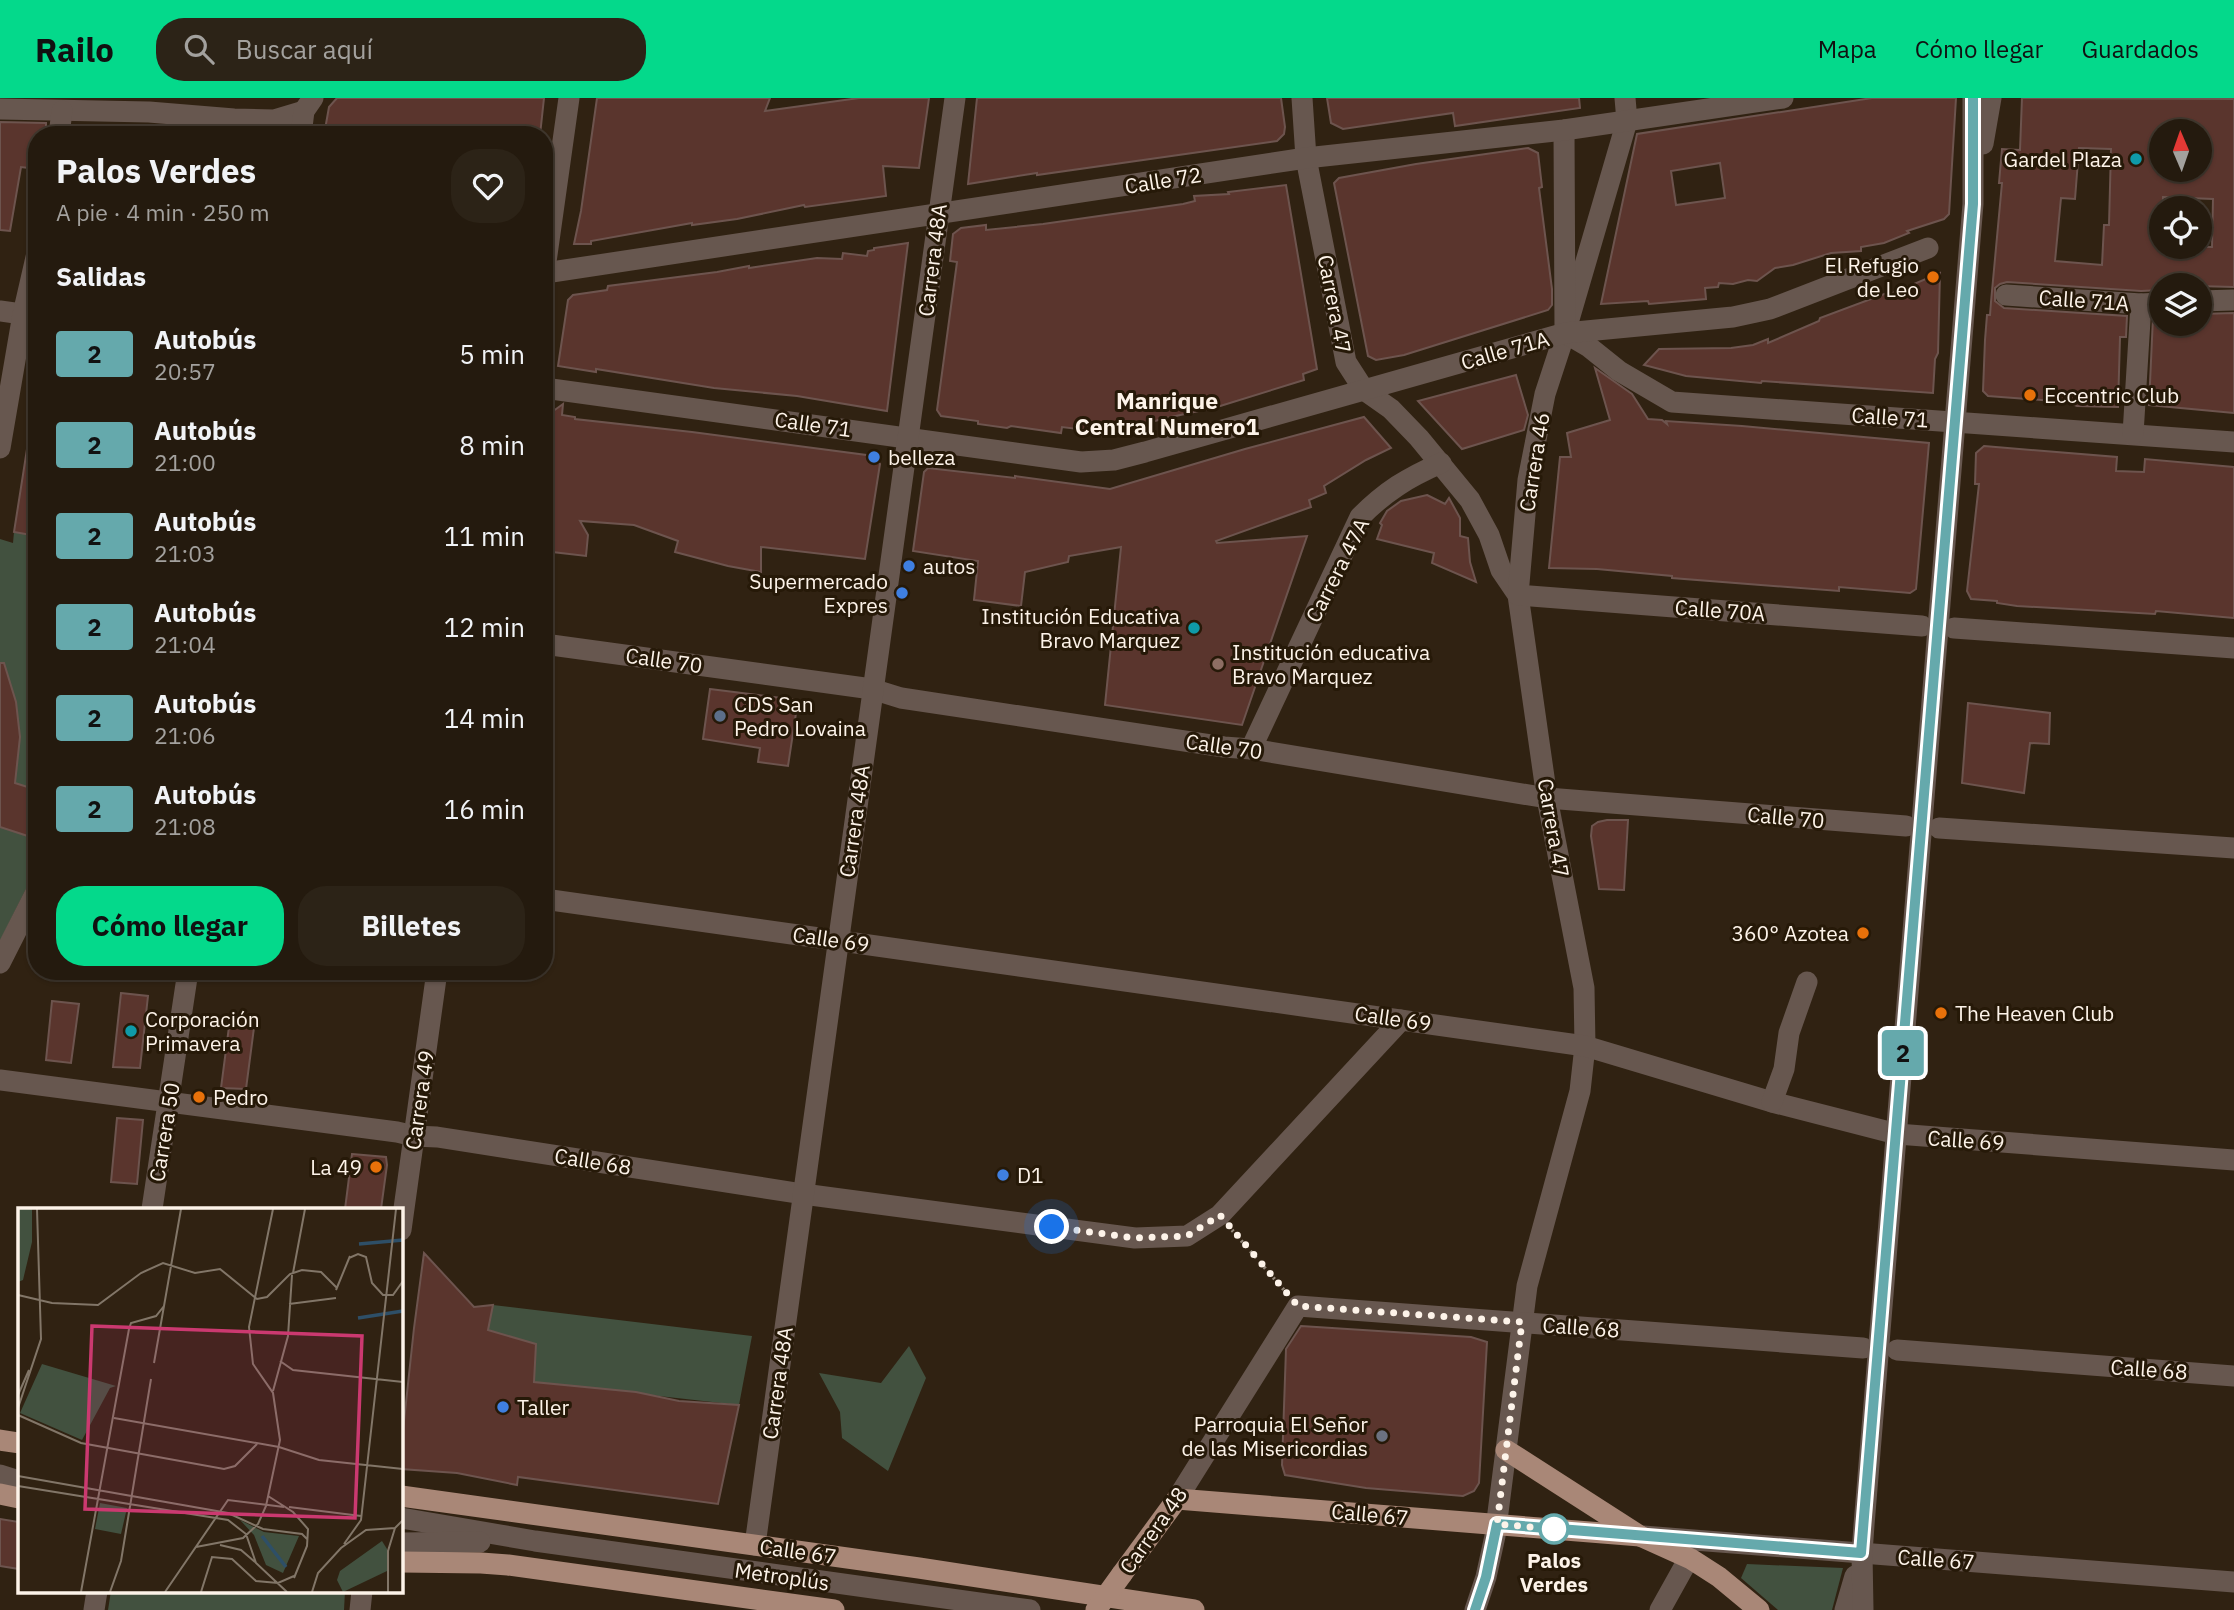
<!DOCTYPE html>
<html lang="es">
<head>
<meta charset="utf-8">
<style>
  :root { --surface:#241a0e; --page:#2c2317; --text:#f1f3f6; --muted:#a3a19e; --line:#41382e; --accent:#04d98b }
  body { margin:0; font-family:"IBM Plex Sans",sans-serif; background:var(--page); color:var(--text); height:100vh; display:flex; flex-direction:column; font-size:26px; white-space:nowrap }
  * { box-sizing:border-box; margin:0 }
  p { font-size:23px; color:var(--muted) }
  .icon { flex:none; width:38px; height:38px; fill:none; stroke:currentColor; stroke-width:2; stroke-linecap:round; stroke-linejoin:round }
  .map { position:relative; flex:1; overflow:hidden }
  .details { position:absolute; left:28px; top:28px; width:525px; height:854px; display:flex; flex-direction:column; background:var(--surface); border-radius:28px; box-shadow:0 2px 5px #0004,0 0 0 2px var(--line) }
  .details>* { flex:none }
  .badge { padding:0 14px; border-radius:5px; font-size:24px; line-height:46px }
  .needle { width:46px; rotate:358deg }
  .controls { position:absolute; left:2149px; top:21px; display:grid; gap:14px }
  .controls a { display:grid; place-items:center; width:63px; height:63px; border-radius:50%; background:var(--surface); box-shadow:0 2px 5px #0004,0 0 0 2px var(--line); font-size:35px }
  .you { position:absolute; width:35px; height:35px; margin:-18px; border:5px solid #fff; border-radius:50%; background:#1a73e8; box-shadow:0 0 0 10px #1a73e833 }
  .map>.badge { position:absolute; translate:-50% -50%; box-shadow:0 0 0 4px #fff }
  h2 { padding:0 28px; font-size:26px; line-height:63px }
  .round { display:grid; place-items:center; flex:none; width:74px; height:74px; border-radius:28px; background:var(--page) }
  .overview { display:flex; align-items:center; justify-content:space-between; height:119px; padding:0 28px }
  h1 { font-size:33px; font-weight:800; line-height:52px }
  .cta { display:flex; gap:14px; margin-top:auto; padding:14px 28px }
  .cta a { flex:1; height:80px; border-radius:28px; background:var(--accent); color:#111; font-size:28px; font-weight:800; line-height:80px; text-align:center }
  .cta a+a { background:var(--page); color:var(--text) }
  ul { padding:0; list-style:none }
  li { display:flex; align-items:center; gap:21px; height:91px; padding:0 28px }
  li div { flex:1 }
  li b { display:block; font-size:26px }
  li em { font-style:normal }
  li .badge { min-width:77px; font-weight:700; text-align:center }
  header { display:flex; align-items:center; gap:42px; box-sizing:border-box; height:98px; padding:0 35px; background:var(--accent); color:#111 }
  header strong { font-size:33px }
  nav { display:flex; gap:38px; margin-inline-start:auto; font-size:24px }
  .search { width:490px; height:63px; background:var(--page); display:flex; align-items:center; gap:18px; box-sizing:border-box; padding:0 24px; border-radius:28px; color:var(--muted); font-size:26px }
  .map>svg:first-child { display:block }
  .green { fill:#42513f }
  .building { fill:#5a352d; stroke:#6d544e; stroke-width:2; fill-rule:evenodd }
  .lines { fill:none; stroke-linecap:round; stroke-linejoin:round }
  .path { stroke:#928679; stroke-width:3.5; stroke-dasharray:2 5; stroke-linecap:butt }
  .minor { stroke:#67574f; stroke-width:21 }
  .major { stroke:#a98777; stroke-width:21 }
  .major-bridge { stroke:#a98777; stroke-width:21 }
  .line-casing { stroke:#fff; stroke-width:16 }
  .line { stroke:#65a9ac; stroke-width:10 }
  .walk { stroke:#fdf3e9; stroke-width:7; stroke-dasharray:0 12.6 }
  .culture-dot { fill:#0f9aa8; stroke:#261908; stroke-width:2.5 }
  .food-dot { fill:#e8710a; stroke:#261908; stroke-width:2.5 }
  .shop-dot { fill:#3f7fe0; stroke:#261908; stroke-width:2.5 }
  .education-dot { fill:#8d6e63; stroke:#261908; stroke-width:2.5 }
  .service-dot { fill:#5c6f8a; stroke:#261908; stroke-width:2.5 }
  .worship-dot { fill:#6b7280; stroke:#261908; stroke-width:2.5 }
  .stop-dot { fill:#fff; stroke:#65a9ac; stroke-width:3.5 }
  .labels { text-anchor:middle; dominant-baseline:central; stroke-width:6; stroke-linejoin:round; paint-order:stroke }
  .poi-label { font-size:21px; fill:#fdf3e9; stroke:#261908; text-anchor:start }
  .street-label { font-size:21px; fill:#fdf3e9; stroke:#261908 }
  .stop-label { font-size:21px; font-weight:bold; fill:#fdf3e9; stroke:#261908 }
  .neighbourhood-label { font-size:23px; font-weight:bold; fill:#fdf3e9; stroke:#261908 }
  .inset-river { fill:none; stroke:#2e4f67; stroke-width:3.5 }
  .inset-road { fill:none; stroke:#827668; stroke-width:2 }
  .view { fill:#cb3970; fill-opacity:0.15; stroke:#cb3970; stroke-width:3.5 }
  .inset-edge { fill:none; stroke:#fdf3e9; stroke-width:3.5 }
</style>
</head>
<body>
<header>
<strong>Railo</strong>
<div class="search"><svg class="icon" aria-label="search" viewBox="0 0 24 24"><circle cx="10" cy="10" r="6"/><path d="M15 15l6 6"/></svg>Buscar aquí</div>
<nav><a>Mapa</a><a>Cómo llegar</a><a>Guardados</a></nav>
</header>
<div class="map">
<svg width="2234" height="1512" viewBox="0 0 2234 1512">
  <rect width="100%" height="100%" fill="#302212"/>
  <g class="green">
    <polygon points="14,434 37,438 37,769 0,843 0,441 13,445"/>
    <polygon points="493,1207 752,1238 739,1307 534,1284 536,1246 488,1232"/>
    <polygon points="909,1248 926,1280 888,1373 842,1340 840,1314 819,1275 881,1285"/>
    <polygon points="1747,1466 1843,1470 1832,1512 1778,1512 1741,1480"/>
    <polygon points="111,1493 345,1493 344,1512 108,1512"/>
  </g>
  <g class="building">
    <polygon points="337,0 544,0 540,37 324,37 329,9"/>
    <polygon points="597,0 770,0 765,13 859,0 929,0 919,70 883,68 886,98 805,109 804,107 737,121 692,127 692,125 591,143 591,146 574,146 581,113"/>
    <polygon points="977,0 1281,0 1285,29 1284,36 1277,43 1037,77 1037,75 968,86"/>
    <polygon points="1327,0 1579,0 1580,10 1455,28 1453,15 1343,31 1331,25"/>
    <path d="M1872 0H1956L1949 116 1944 121 1907 133 1909 135 1884 145 1861 149V153L1831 155 1793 167 1775 170 1757 183 1748 182 1733 186 1719 185 1718 189 1705 190 1706 201 1649 206 1648 203 1601 206 1637 36ZM1720 65 1725 100 1676 107 1671 73Z"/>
    <path d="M2022 0 2234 1V189L2161 187V192L2141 193 2007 184 2000 186 1995 190V203L2004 210 2127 218 2126 239H2120L2118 309 2077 308 2067 304 1988 298 1983 293 1985 242 1987 217H1990L1991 204 2002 85H1999L2002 51 2020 52ZM2161 33H2200V72H2161ZM2079 50 2111 51 2109 127H2104L2102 167 2055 163 2061 100 2075 101ZM2163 99 2213 101 2212 149H2161Z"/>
    <polygon points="0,24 46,25 46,37 37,37 37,71 21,69 10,133 0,132"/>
    <polygon points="1528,50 1538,55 1542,89 1539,90 1552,191 1552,207 1548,212 1404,257 1376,262 1368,258 1334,85 1339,80 1416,66"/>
    <polygon points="1286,87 1317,271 1303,276 1304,282 1217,309 1162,321 1102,338 1102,334 1062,329 1061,335 1011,328 1007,330 978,326 978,323 941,318 937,312 957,164 950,163 953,136 961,130 986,127 986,132 1043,126 1183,106 1195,103 1194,98 1229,96 1228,94"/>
    <polygon points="908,145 887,313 797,298 714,290 596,271 596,274 558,268 568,202 573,197 607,192 608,188 717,174 749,168 749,170 817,160 842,161 843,155 867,158 868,153 874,152 874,150"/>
    <polygon points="1940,175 1938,255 1935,261 1933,295 1762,283 1761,285 1686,278 1644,267 1659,251 1731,250 1753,247 1768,241 1768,245 1819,223 1820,220 1887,195 1888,197"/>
    <polygon points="2234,215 2234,315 2149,307 2153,219 2161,218 2161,226 2200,226 2200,216"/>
    <polygon points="1595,270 1632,296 1648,321 1662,322 1667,326 1666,323 1742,328 1929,345 1916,491 1910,495 1839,489 1839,493 1672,480 1672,478 1597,471 1549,470 1560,359 1571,359 1567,335 1610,322"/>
    <polygon points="1516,277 1528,317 1524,332 1462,351 1418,303"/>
    <polygon points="563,306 562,317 575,319 575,321 692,334 874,358 880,366 865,461 761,449 761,474 728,468 675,454 678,443 634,427 580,423 588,437 586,458 544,453 545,319"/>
    <polygon points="1364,319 1391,350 1366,362 1324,388 1326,395 1309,402 1311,409 1216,443 1217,445 1307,438 1242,627 1105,607 1121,449 1069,458 1068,464 1025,474 1021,508 974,502 978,463 913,453 924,374 928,370 1015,380 1015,378 1110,391 1245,351"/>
    <polygon points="1984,348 2117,359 2116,373 2144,374 2145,361 2234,369 2234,520 2156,513 2155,516 2017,508 1997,505 1997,503 1971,501 1967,493 1979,386 1975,386 1976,355"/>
    <polygon points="27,351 37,352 37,438 14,434"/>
    <polygon points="1427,397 1445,406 1449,400 1460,420 1460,438 1468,440 1470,464 1476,484 1432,465 1434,455 1377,441 1382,427 1380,425 1387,413 1401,403"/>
    <polygon points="0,565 4,565 16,604 20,639 15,685 37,692 37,741 0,729"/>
    <polygon points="710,591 798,602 788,668 758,664 760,650 703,641"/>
    <polygon points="1968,605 2050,615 2049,646 2030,645 2024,695 1962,685"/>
    <polygon points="1607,722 1628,722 1624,792 1599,791 1591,738 1592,728 1598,724"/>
    <polygon points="121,895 148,898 140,970 113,969"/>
    <polygon points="52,903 79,906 71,965 46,962"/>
    <polygon points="230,921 255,922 246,991 221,990"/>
    <polygon points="117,1020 143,1022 137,1086 111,1084"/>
    <polygon points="352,1056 386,1059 387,1067 381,1111 345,1111"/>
    <polygon points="424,1155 474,1209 493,1207 488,1232 536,1246 534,1284 636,1294 679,1303 739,1307 718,1406 518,1379 517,1387 457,1375 401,1371 401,1351 414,1230"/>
    <polygon points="1301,1228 1471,1239 1487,1244 1479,1385 1474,1393 1463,1398 1366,1390 1285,1377 1282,1367 1286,1251"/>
    <polygon points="0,1421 19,1424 19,1471 0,1468"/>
  </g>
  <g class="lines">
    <polyline class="path" points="1232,1132 1284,1192"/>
    <g class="minor">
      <polyline points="1302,0 1306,60 1346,264 1364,292 1391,311 1419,340 1470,402 1489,437 1501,472 1518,497 1547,700 1584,890 1585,948 1580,993 1527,1188 1495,1438 1486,1479 1475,1512"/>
      <polyline points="1625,0 1627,23 1565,235 1545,296 1528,382 1518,497 1922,528"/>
      <polyline points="0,11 149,14 234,21 274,22 304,13"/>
      <polyline points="1564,32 1565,235 1589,249 1619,273 1672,304 2234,344"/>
      <polyline points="59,37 62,13"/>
      <polyline points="301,37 304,13 313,0"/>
      <polyline points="1983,46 1991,0"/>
      <polyline points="545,175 1306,60 1564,32 1783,0"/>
      <polyline points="544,178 569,0"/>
      <polyline points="2006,197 2141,206 2161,205"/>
      <polyline points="2200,203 2234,202"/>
      <polyline points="0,213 36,218"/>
      <polyline points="544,290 1081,364 1114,362 1145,354 1565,235 1733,219 1770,211 1928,150"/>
      <polyline points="2133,336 2141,206"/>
      <polyline points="0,350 23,216 37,155"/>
      <polyline points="1954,530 2234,550"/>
      <polyline points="544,546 872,591 901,600 1224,649 1251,651 1547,700 1906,728"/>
      <path d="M1251 651 1360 419C1386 393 1407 380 1441 365"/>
      <polyline points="1939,730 2234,750"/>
      <polyline points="544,801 1585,948 1772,1004 1897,1036 2234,1062"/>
      <polyline points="0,865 37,792"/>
      <polyline points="0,982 397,1034 414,1038 437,1039 803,1096 1135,1140 1187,1138 1220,1117 1401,922"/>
      <polyline points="1772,1004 1784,971 1789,935 1807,884"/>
      <polyline points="152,1111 188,873"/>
      <polyline points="401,1132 437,873"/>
      <polyline points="1897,1252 2234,1278"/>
      <polyline points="0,1377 19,1383"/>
      <polyline points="1177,1401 1298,1208 1863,1250"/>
      <polyline points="401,1420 535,1443 1030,1512"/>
      <polyline points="1643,1438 2234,1484"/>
      <polyline points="401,1445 480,1444"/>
      <polyline points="755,1447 955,0"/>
      <polyline points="94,1512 97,1493"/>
      <polyline points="360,1512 362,1493"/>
      <polyline points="1660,1512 1689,1460"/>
      <polyline points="1845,1512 1855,1478"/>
      <polyline points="1863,1512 1862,1455 1864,1427 1973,106 1973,0"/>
    </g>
    <g class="major">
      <polyline points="0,1342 19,1345"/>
      <polyline points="1506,1352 1640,1438 1691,1461 1719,1479 1759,1512"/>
      <polyline points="0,1396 19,1400"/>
      <polyline points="401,1398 919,1470 1194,1512"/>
      <polyline points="401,1464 481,1465 508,1467 834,1512"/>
      <polyline points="1122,1476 1177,1401 1640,1438"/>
    </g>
    <polyline class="major-bridge" points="1096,1512 1122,1476"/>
  </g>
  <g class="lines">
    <g class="line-casing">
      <polyline id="line" points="1475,1512 1486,1479 1497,1426 1861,1455 1973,106 1973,0"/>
    </g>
    <use href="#line" class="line"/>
    <polyline class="walk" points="1052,1129 1135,1140 1187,1138 1220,1117 1298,1208 1522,1224 1497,1426 1554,1431"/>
  </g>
  <g class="culture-dot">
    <circle cx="2136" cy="61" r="7"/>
    <circle cx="1194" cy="530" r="7"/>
    <circle cx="131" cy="933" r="7"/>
  </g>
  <g class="food-dot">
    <circle cx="1933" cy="179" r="7"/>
    <circle cx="2030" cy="297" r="7"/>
    <circle cx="1863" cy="835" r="7"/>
    <circle cx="1941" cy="915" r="7"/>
    <circle cx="199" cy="999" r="7"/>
    <circle cx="376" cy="1069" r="7"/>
  </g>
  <g class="shop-dot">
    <circle cx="874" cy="359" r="7"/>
    <circle cx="909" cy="468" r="7"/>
    <circle cx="902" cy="495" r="7"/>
    <circle cx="1003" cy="1077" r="7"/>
    <circle cx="503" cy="1309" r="7"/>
  </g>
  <circle class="education-dot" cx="1218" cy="566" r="7"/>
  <circle class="service-dot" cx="720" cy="618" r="7"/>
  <circle class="worship-dot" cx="1382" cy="1338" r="7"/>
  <circle class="stop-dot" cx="1554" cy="1431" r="14"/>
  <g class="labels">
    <g class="poi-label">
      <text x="2122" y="61" text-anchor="end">Gardel Plaza</text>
      <text x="1919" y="167" text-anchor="end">El Refugio<tspan x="1919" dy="24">de Leo</tspan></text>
      <text x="2044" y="297">Eccentric Club</text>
      <text x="888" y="359">belleza</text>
      <text x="923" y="468">autos</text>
      <text x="888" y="483" text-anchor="end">Supermercado<tspan x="888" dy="24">Expres</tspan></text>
      <text x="1180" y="518" text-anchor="end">Institución Educativa<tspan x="1180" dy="24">Bravo Marquez</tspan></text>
      <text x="1232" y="554">Institución educativa<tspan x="1232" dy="24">Bravo Marquez</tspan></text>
      <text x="734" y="606">CDS San<tspan x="734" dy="24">Pedro Lovaina</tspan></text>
      <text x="1849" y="835" text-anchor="end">360° Azotea</text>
      <text x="1955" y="915">The Heaven Club</text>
      <text x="145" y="921">Corporación<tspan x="145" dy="24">Primavera</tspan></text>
      <text x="213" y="999">Pedro</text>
      <text x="362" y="1069" text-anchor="end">La 49</text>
      <text x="1017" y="1077">D1</text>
      <text x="517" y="1309">Taller</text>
      <text x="1368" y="1326" text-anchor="end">Parroquia El Señor<tspan x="1368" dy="24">de las Misericordias</tspan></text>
    </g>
    <g class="street-label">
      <text transform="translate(1163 82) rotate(-9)">Calle 72</text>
      <text transform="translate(932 162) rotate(-83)">Carrera 48A</text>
      <text transform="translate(2084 202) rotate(4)">Calle 71A</text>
      <text transform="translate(1335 206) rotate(79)">Carrera 47</text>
      <text transform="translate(1505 252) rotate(-16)">Calle 71A</text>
      <text transform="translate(1890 319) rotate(4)">Calle 71</text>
      <text transform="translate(813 326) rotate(8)">Calle 71</text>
      <text transform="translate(1534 364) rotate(-81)">Carrera 46</text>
      <text transform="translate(1337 472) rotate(-63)">Carrera 47A</text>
      <text transform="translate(1720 512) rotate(4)">Calle 70A</text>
      <text transform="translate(664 562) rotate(8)">Calle 70</text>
      <text transform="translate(1224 648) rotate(8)">Calle 70</text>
      <text transform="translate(1786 719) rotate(5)">Calle 70</text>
      <text transform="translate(854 723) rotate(-82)">Carrera 48A</text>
      <text transform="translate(1554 730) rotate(80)">Carrera 47</text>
      <text transform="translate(831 841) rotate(8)">Calle 69</text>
      <text transform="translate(1393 920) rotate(8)">Calle 69</text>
      <text transform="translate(419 1002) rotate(-82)">Carrera 49</text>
      <text transform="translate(164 1034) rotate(-81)">Carrera 50</text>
      <text transform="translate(1966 1042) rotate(4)">Calle 69</text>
      <text transform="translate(593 1063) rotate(9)">Calle 68</text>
      <text transform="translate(1581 1229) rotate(4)">Calle 68</text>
      <text transform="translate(2149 1271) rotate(4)">Calle 68</text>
      <text transform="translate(777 1285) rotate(-82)">Carrera 48A</text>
      <text transform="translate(1370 1416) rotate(5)">Calle 67</text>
      <text transform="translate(1153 1432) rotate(-55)">Carrera 48</text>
      <text transform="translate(798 1453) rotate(8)">Calle 67</text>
      <text transform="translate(1936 1461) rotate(4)">Calle 67</text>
      <text transform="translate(782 1478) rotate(8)">Metroplús</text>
    </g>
    <g class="stop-label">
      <text x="1554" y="1462">Palos<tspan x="1554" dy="24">Verdes</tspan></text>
    </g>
    <g class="neighbourhood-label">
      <text x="1167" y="302">Manrique<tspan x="1167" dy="26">Central Numero1</tspan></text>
    </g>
  </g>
  <g transform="translate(18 1110)">
    <rect width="385" height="385" fill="#302212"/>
    <path d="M0 1H14V34L5 72 0 74ZM24 156 98 178 92 180 64 232 2 205ZM82 295 109 300 103 326 77 321ZM222 312 246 324 281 328 265 365 248 357 236 327ZM364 333 369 341V363L325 384 319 372 322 363Z" fill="#42513f"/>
    <path class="inset-river" d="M341 36 385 32M340 110 385 103M244 328 268 359"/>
    <path class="inset-road" d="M331 50 340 46 348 49 354 75 365 87H375L385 73M275 65 287 1M318 82 332 48M0 87 34 95 80 97 123 65 145 55 177 65 202 61 239 91 249 89 272 66 284 62 303 64 319 80M271 96 318 90M262 153 275 162 385 174M136 155 163 1M255 183 270 128 274 67M0 187 11 162M0 200 23 131 19 1M0 207 63 235 206 261 217 258 239 236M96 210 261 239 301 252 385 261M0 268 210 305 245 321 284 326 290 332M0 278 210 312 228 326 238 355 269 384M250 288 275 304 290 321 289 338 276 370M271 299 343 308M326 336 343 312 378 1M202 337 223 342 237 354M178 339 225 330 240 316 248 298 262 232 255 185 235 156 231 119 255 1M63 384 111 121 113 115 138 108 146 98M92 384 103 353 133 171M147 384 210 292 266 299M183 384 194 349 214 351 238 373 260 375 276 368M294 384 300 365 323 340 348 322 377 320 385 312M370 384V343L377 320"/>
    <path class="view" d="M74 118 344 128 337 310 67 301Z"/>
    <rect width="385" height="385" class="inset-edge"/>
  </g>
</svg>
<div class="controls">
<a><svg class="needle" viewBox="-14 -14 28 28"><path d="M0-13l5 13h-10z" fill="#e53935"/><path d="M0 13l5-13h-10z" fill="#a3a19e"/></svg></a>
<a><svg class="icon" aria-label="locate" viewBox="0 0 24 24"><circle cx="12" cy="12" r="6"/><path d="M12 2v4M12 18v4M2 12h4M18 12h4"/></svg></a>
<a><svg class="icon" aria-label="layers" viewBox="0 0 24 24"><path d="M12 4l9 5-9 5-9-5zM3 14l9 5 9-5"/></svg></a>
</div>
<div class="you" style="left:1052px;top:1129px"></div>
<b class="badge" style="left:1903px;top:955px;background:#65a9ac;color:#111">2</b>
<section class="details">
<div class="overview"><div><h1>Palos Verdes</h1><p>A pie · 4 min · 250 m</p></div><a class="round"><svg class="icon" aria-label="heart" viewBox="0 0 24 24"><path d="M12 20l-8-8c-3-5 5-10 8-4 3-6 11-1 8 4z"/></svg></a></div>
<h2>Salidas</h2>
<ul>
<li><span class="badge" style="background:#65a9ac;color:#111">2</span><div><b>Autobús</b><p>20:57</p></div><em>5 min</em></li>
<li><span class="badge" style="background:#65a9ac;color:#111">2</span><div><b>Autobús</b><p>21:00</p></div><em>8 min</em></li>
<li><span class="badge" style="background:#65a9ac;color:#111">2</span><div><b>Autobús</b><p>21:03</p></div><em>11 min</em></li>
<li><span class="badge" style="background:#65a9ac;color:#111">2</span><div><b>Autobús</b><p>21:04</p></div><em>12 min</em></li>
<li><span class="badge" style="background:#65a9ac;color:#111">2</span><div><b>Autobús</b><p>21:06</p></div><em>14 min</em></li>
<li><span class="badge" style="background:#65a9ac;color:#111">2</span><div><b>Autobús</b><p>21:08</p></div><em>16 min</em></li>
</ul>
<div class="cta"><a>Cómo llegar</a><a>Billetes</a></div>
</section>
</div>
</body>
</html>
